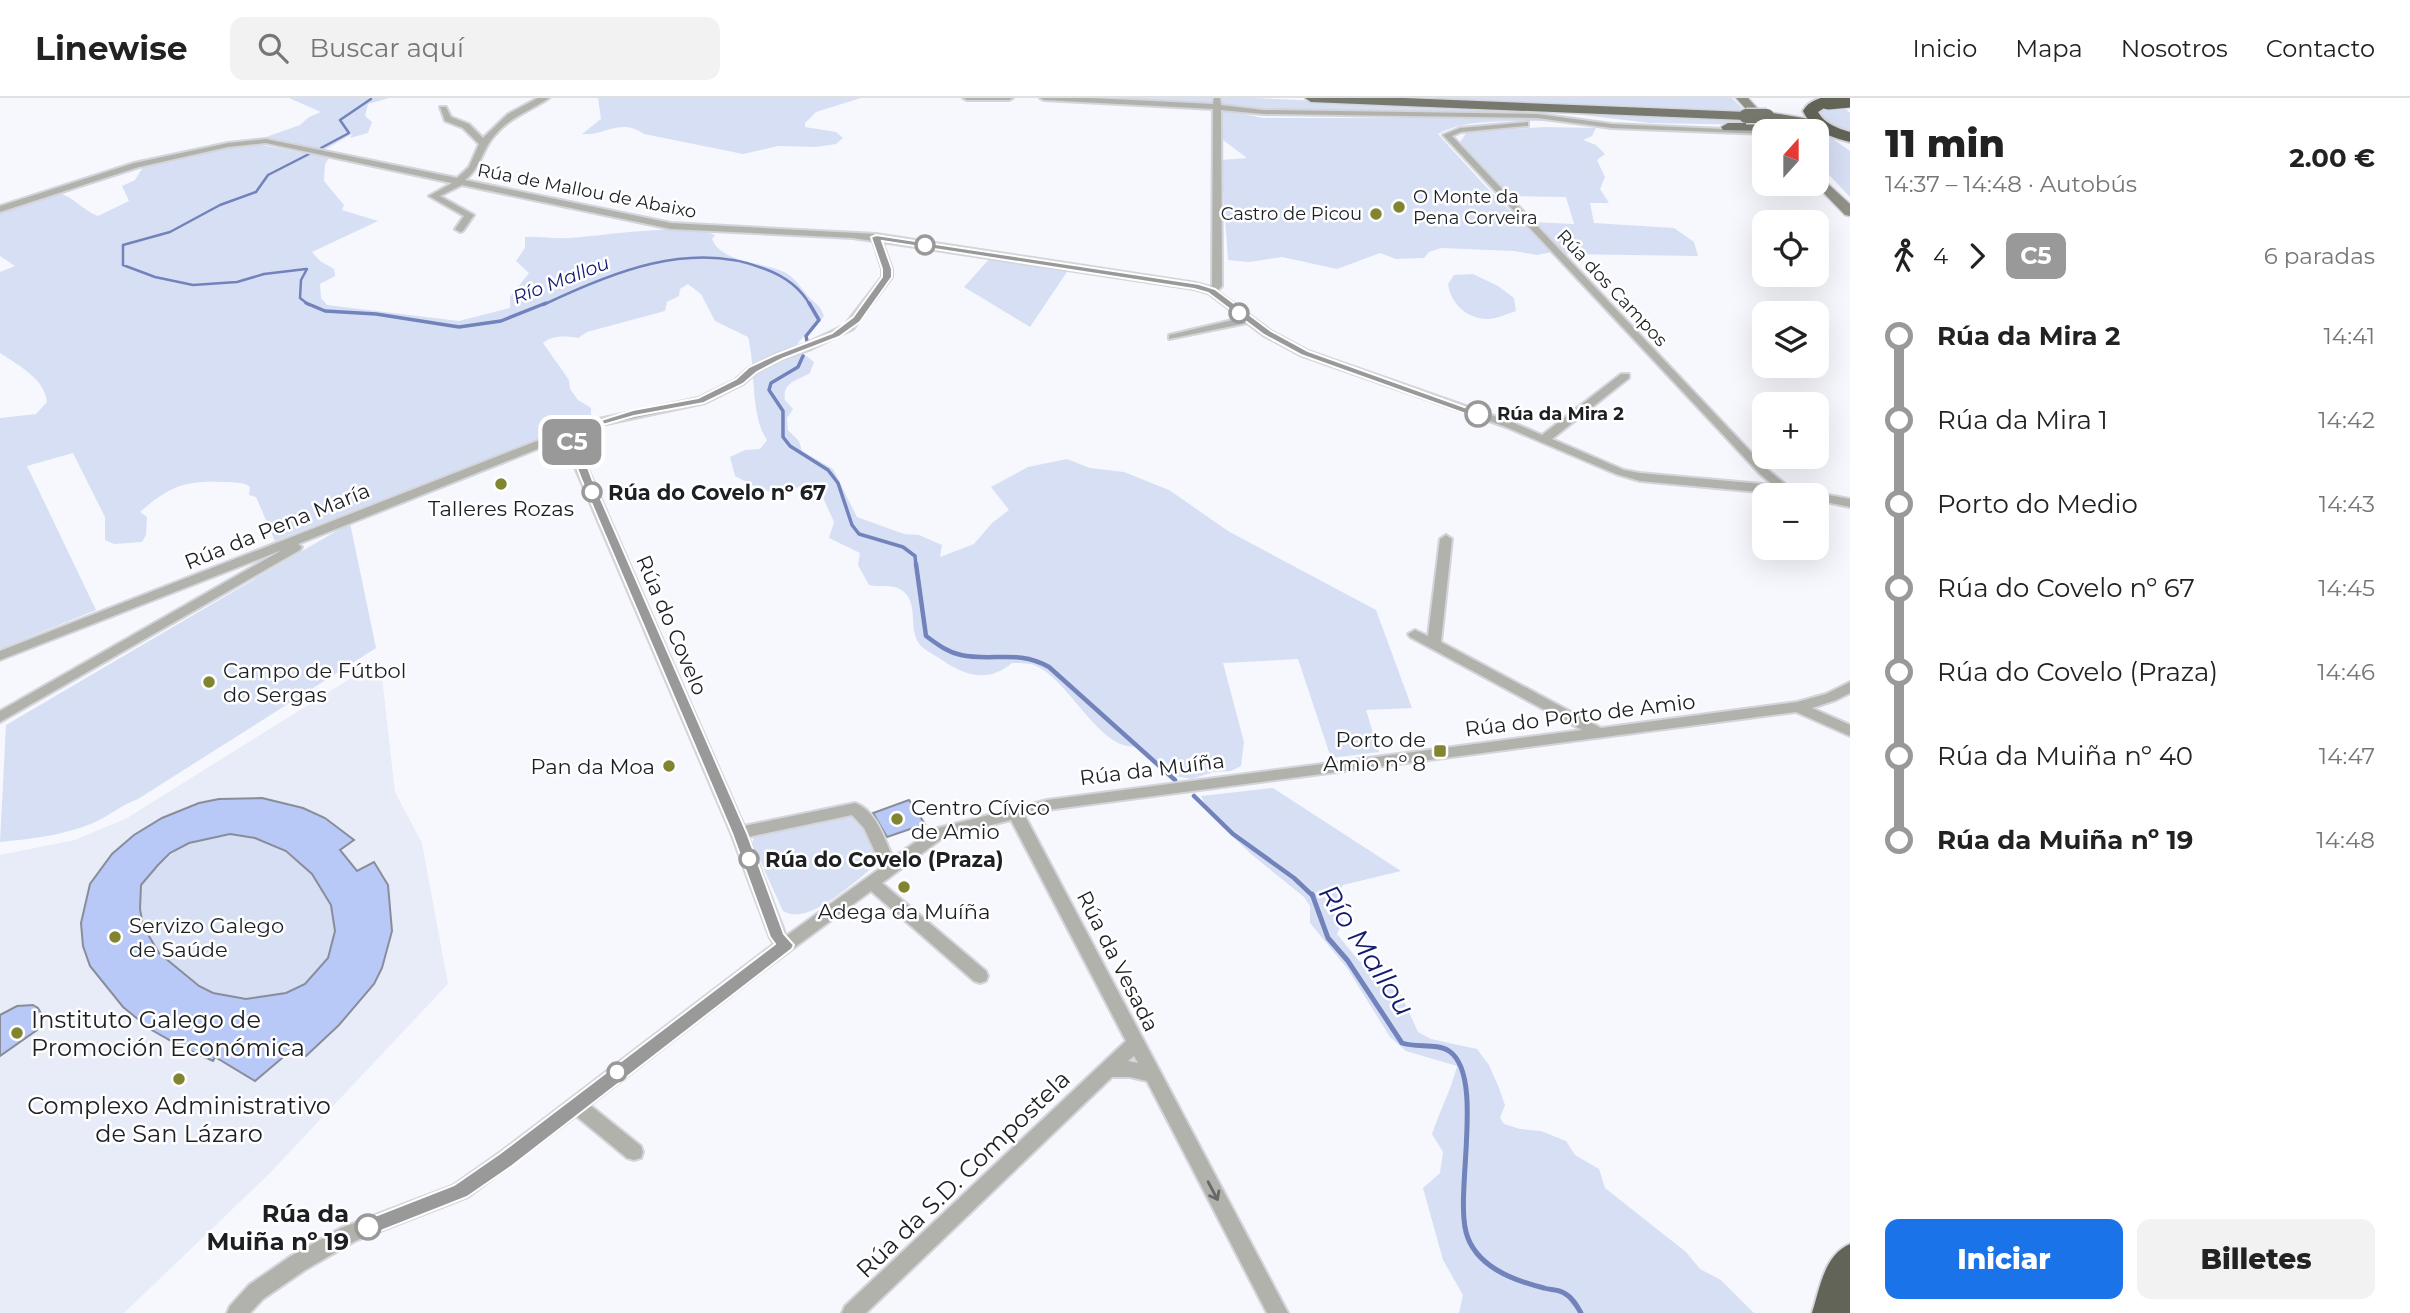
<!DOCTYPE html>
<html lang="es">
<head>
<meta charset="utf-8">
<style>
  :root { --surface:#fff; --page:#f2f2f2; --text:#222; --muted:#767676; --line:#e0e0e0; --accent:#1a73e8 }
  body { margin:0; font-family:Montserrat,sans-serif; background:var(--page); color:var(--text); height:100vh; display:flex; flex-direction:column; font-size:26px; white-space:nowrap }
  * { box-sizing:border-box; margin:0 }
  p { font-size:23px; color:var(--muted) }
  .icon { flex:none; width:38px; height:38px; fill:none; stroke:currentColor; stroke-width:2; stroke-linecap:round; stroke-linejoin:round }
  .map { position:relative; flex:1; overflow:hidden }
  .sheet { display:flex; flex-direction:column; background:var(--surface); width:560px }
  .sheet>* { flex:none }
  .badge { padding:0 14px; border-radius:10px; font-size:24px; line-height:46px }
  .needle { width:46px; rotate:21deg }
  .fabs { position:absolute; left:1752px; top:21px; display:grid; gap:14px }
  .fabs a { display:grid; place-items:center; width:77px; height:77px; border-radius:14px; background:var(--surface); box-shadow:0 7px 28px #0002; font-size:35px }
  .map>.badge { position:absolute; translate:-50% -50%; box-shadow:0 0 0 4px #fff }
  .legs { display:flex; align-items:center; gap:10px; height:77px; padding:0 35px; font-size:23px }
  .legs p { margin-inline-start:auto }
  .summary { display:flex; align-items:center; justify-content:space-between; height:119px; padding:0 35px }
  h1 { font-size:38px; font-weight:800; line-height:52px }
  .primary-button { display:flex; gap:14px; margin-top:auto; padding:14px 35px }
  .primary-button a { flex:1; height:80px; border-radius:14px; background:var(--accent); color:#fff; font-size:28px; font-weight:800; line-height:80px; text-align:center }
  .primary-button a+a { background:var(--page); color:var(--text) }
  ul { padding:0 35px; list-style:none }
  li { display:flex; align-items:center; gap:24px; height:84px; font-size:26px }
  li i { display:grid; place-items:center; width:10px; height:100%; margin:0 9px; background:currentColor }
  li i::after { content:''; width:18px; height:18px; margin:-9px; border:5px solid; border-radius:50%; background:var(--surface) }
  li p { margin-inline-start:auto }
  li:first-child i { background:linear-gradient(#0000 50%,currentColor 0) }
  li:last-child i { background:linear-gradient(currentColor 50%,#0000 0) }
  header { display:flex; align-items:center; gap:42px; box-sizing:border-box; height:98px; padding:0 35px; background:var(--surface); border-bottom:2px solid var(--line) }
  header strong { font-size:33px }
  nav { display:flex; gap:38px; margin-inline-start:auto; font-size:24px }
  .search { width:490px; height:63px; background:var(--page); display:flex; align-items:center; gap:18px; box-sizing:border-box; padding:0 24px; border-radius:14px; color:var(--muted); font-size:26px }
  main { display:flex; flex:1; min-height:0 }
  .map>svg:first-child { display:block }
  .built { fill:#e8ecf8 }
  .green { fill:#d7dff5 }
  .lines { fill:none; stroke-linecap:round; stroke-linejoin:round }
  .stream-far3 { stroke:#7183ba; stroke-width:2.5 }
  .stream-far2 { stroke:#7183ba; stroke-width:3.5 }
  .stream-far1 { stroke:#7183ba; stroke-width:4.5 }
  .stream { stroke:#7183ba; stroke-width:5 }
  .building { fill:#b8c9f8; stroke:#898d99; stroke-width:2; fill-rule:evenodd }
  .street-casing { stroke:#d3d5da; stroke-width:4 }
  .secondary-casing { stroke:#d3d5da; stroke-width:3 }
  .primary-casing { stroke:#d3d5da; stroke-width:3 }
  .highway-casing { stroke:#d3d5da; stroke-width:4 }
  .street { fill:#b2b2ad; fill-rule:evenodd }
  .secondary { fill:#909088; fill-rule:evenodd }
  .primary { fill:#77786e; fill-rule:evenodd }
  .highway { fill:#626458; fill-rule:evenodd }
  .primary-bridge-casing { stroke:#d3d5da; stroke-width:17; stroke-linecap:butt }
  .highway-bridge-casing { stroke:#d3d5da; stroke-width:19; stroke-linecap:butt }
  .primary-bridge { stroke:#77786e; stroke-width:14 }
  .highway-bridge { stroke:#626458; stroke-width:17 }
  .oneway { stroke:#686868 }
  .line-1 { fill:#999; stroke:#fff; stroke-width:2 }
  .poi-dot { fill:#81852f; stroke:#fff; stroke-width:2.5 }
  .stop-1-dot { fill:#fff; stroke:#999; stroke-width:3.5 }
  .labels { text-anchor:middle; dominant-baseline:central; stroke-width:5; stroke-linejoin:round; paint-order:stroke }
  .far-street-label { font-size:18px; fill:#1d1f23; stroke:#fff }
  .far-poi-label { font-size:18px; fill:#1d1f23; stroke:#fff; text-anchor:start }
  .far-stop-label { font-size:18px; font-weight:bold; fill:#1d1f23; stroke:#fff; text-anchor:start }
  .far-water-label { font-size:19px; font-style:italic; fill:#141a70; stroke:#fff }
  .stop-label { font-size:21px; font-weight:bold; fill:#1d1f23; stroke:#fff; text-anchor:start }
  .poi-label { font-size:21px; fill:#1d1f23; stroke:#fff; text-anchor:start }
  .street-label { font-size:21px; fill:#1d1f23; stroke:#fff }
  .near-poi-label { font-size:24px; fill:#1d1f23; stroke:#fff; text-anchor:start }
  .near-street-label { font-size:24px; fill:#1d1f23; stroke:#fff }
  .near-stop-label { font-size:24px; font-weight:bold; fill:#1d1f23; stroke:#fff; text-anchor:end }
  .near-water-label { font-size:28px; font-style:italic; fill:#141a70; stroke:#fff }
</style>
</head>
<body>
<header>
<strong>Linewise</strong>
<div class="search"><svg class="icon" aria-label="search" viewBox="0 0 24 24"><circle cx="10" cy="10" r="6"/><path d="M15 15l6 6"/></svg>Buscar aquí</div>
<nav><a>Inicio</a><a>Mapa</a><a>Nosotros</a><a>Contacto</a></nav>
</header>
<main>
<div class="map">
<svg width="1850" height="1215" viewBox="0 0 1850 1215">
  <rect width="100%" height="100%" fill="#f6f8fd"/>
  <polygon class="built" points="380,562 395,694 422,745 448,886 269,1076 124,1215 0,1215 0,757 75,742 127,720"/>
  <g class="green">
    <polygon points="289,0 389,0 368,6 365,18 372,24 368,35 350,40 352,36 324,52 266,39 300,27 309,19 321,14"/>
    <path d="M598 0H861L816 14 805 25V29L836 34 843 40 836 46 816 49 778 48 743 56 644 36C619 19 604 39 582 36L601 21Z"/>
    <path d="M1083 0H1255L1523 12 1609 25 1762 32C1694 31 1626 31 1559 19L1263 13 1212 6Z"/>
    <polygon points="1371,0 1732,0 1747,15"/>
    <polygon points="1839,4 1850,15 1850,36 1826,25 1820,19 1822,10"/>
    <path d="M1224 12 1263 20H1540L1561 23C1527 24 1467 19 1438 36L1489 92 1552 154 1537 157 1514 153 1441 150 1429 154 1424 160 1396 161 1380 155 1337 171 1282 159 1249 164 1228 162 1221 62 1247 60 1223 42 1220 13Z"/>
    <polygon points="1549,13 1753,21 1757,27 1650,25"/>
    <polygon points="1772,22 1822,33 1850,53 1850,99 1817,64 1816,33 1783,33"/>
    <polygon points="1544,29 1596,30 1592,38 1583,42 1596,47 1605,56 1597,62 1605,79 1600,91 1609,105 1590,105 1594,125 1674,130 1694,144 1698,158 1565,156 1534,124 1574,126 1566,99 1510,98 1460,44 1467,34"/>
    <path d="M251 45 329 60 325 66 324 83 344 107 342 112 378 123 312 154 320 163 334 171 335 178 320 186 321 200 327 207 459 223 510 210V199L529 175 516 163 525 150V139C539 138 554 141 568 140 603 138 685 124 715 137L712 141C721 165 764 164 784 174 798 181 801 192 811 201 818 208 820 208 824 218 814 234 802 235 796 250L814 264 810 275C797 283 782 284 785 302L793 311 787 320 788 332 799 343 802 353 833 371 857 419 904 436 919 437 942 447 940 459 974 446 992 425 1009 412 991 389 1028 369 1067 361 1090 370 1124 374 1169 392 1228 433 1376 512 1412 610 1366 612 1379 654 1331 660 1298 561 1223 565 1244 644 1241 668 1231 673 1213 674 1192 681 1175 678 1139 648C1100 656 1070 581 1034 567 1028 565 1018 565 1012 565 987 586 963 577 939 560 933 556 922 551 918 544 909 528 918 507 904 494 894 485 881 490 869 487L858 467 860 455 829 440 834 424 819 391 800 388 785 398 758 390 735 378 730 359 745 352 760 351 767 342C750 318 756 269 748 239L715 223 701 196 688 186 680 191 679 198 667 204 665 213 587 234 578 240C565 238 553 237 543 245L569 282 570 291 578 302 591 310V321L275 443 256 399 249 397 250 389C242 383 234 385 224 384 186 382 169 388 140 414L147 419 146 437 142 444 114 446 105 442V419L73 355 27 368 96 512 0 551V320L36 316 47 304C45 281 18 267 0 255V174L15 168 0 158V114L58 95C73 98 82 112 98 118L129 103 122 88 135 82 143 69Z"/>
    <polygon points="991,159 1069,171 1030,229 964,189"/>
    <path d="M1473 176 1498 188 1514 200 1516 213C1507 216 1496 221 1488 221 1467 221 1451 206 1448 186L1454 177Z"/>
    <path d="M350 425 376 550 138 701C121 707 109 718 93 725 64 737 32 741 0 744L6 627Z"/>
    <path d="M1273 690 1401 773 1343 787 1337 799 1343 822 1337 836 1359 863 1382 872 1399 892 1418 934 1431 941 1477 951 1489 967 1499 990 1505 1007 1500 1020 1504 1026 1520 1031 1541 1033 1566 1043 1575 1057 1599 1071 1605 1090 1686 1154 1700 1171 1721 1182 1754 1215H1459L1463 1197 1443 1162 1423 1090 1440 1075 1443 1054 1432 1036C1440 1012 1451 992 1457 968L1406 953 1390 939 1347 870 1310 825V808L1304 799 1251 756 1211 718 1201 698Z"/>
    <path d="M846 717 858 720 880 757 881 763C859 779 809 830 783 813L752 745 754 739 765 733Z"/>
    <path d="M230 736C264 738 288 753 311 776L325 768C329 791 338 819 334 842 323 901 241 915 197 886 160 863 136 826 110 792L115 781H147C169 753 194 739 230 736Z"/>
  </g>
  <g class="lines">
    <g class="stream-far3">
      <polyline points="321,50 349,35 340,22 371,1"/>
      <polyline points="306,171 264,176 237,184 193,187 155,179 123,167 123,147 170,134 220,107 256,94 268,77 311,55"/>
      <polyline points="307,171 301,182 300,200 309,207"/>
      <path d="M543 207C610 175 691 141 765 171 784 178 800 189 810 207"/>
    </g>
    <g class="stream-far2">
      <polyline points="306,205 325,213 376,216 459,229 501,223 546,205"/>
      <polyline points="807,243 806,238 819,222 809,205"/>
      <polyline points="803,258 798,269 771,285 769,292 783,313 783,339 790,348 828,372 838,385 852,427 859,436 903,449 915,458 916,468"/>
    </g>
    <g class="stream-far1">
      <path d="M916 466 926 538C937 546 947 554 961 557 993 564 1017 551 1049 569L1175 682"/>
      <polyline points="1194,698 1233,736 1294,780 1313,798"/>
    </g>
    <path class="stream" d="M1312 796 1328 840 1348 863 1402 945C1416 950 1437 945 1449 953 1485 977 1455 1092 1466 1134 1475 1168 1512 1182 1544 1190 1550 1192 1558 1191 1564 1195 1572 1199 1577 1208 1581 1215"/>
  </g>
  <g class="building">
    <path d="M262 700 303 710 325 720 354 742 340 752 357 773 374 764 388 787 392 833 382 870 374 886 339 927 306 958 294 950 255 983 215 959 213 963 180 948 150 931 123 909 90 868 83 848 81 825 90 786 112 756 134 737 162 720 199 705 219 701ZM230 736 255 740 286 753 312 776 331 807 335 833 328 860 305 886 286 895 246 901 213 895 199 888 159 855 143 828 140 811 141 787 158 767 170 755 189 745Z"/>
    <polygon points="909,702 925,726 887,739 873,715"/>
    <polygon points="33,907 38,910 43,919 37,932 0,958 0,917 17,908"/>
  </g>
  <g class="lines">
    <g class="street-casing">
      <g id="street">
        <path d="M538 0H549C530 13 510 19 495 37 482 51 481 70 465 82L671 125 876 136 1196 185 1210 189 1212 187 1213 11 1044 2 1040 0H1092L1213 6 1214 0H1220L1221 7 1263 12 1537 16 1612 26 1768 33H1764V36L1612 30 1537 20 1263 16 1221 12 1222 188 1217 193 1271 233 1308 253 1514 325 1542 337 1621 276H1629V280L1552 341 1624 372 1640 375 1773 387 1759 375 1443 37 1460 30 1528 24V28H1525L1461 34 1452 38 1767 371 1790 390 1850 401V409L1816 402V397H1792L1640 383 1616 376 1506 329 1300 257 1263 237 1247 225 1169 241V237L1241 220 1208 195 1194 191 882 144 892 171V179L853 231 811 251 782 261 757 274 743 286 705 305 597 328 575 336 583 360 744 728 855 705C876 712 885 742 893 760L934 731 1047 702 1582 632 1410 539 1408 536 1415 532 1428 538 1440 441 1446 437 1452 441 1441 544 1601 630 1797 604 1826 596 1850 584V595L1836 602 1812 610 1850 627V638L1796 614 1047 712 1025 718 1288 1215H1267L1147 983 1130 979H1112L866 1215H842L845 1208 1126 943 1011 722 944 739 882 785 986 873 988 878 986 883 980 885 974 883 871 793 760 875 590 1007 641 1048 643 1054 641 1060 634 1062 627 1060 576 1018 468 1099 355 1143 305 1172 263 1201 250 1215H227L230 1208 249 1187 291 1158 341 1130 454 1087 498 1056 774 846 770 840 731 735 571 360 565 340 298 446 302 449 300 452 0 624V613L282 452 0 562V553L565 332 594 322 698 300 735 282 749 270 774 257 803 247 845 227 882 179V171L873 143 853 140 671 131 462 87 440 98 474 117 463 133 460 134 455 131 464 118 429 98 452 85 266 45 228 49 139 69 0 114V108L134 65 228 45 266 41 457 80 469 69 479 46 463 30 445 23 440 9H446L451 19 469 26 483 40 508 16ZM852 717 864 730 882 769 786 838 748 739ZM1134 958 1138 965 1128 963Z"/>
        <polygon points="963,0 1013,0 1009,2 967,2"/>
      </g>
    </g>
    <g class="secondary-casing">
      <g id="secondary">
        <polygon points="1736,0 1748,0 1778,33 1766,33"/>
        <polygon points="1816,75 1850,106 1850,118 1845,117 1815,86"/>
      </g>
    </g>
    <g class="primary-casing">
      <g id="primary">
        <polygon points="1305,0 1404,0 1746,14 1753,18 1746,22 1311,4"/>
        <polygon points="1767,14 1821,23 1828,27 1821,31 1762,21 1760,18"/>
        <polygon points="1728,25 1768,25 1775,29 1768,33 1723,32 1721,29"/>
      </g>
    </g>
    <g class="highway-casing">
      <g id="highway">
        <path d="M1822 0H1833L1835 3 1818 14C1825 26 1837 30 1850 34V44C1830 39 1812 33 1803 13 1807 6 1813 2 1822 0Z"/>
        <path d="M1850 1146V1215H1812C1820 1190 1824 1157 1850 1146Z"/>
      </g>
    </g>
    <use href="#street" class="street"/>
    <use href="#secondary" class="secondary"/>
    <use href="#primary" class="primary"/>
    <use href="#highway" class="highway"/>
    <g class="primary-bridge-casing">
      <polyline id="primary-bridge" points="1746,18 1767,18"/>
    </g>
    <g class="highway-bridge-casing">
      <polyline id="highway-bridge" points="1828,3 1850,1"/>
    </g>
    <use href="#primary-bridge" class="primary-bridge"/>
    <use href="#highway-bridge" class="highway-bridge"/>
  </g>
  <defs><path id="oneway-shaft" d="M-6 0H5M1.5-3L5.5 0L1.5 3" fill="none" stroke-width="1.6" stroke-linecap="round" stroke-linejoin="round" transform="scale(1.75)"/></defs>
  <use class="oneway" href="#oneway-shaft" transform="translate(1213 1093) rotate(62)"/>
  <polygon class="line-1" points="876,137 1199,186 1215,191 1271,233 1308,253 1484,316 1474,319 1301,257 1264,237 1208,195 1194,191 882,143 892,171 892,179 860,224 839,239 782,261 757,274 743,286 704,305 634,318 575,335 593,383 747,735 784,836 794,847 792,851 512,1068 467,1099 368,1138 362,1136 359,1129 362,1123 454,1087 499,1056 775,846 770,839 732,735 582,383 563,334 633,312 698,300 736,281 749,269 775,257 832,235 853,219 882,179 882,171 871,139"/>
  <g class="poi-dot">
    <circle cx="1399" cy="109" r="7"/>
    <circle cx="1376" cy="116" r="7"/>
    <circle cx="501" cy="386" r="7"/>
    <circle cx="209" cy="584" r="7"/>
    <rect x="1433" y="646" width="14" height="14" rx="3.5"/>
    <circle cx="669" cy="668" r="7"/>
    <circle cx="897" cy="721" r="7"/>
    <circle cx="904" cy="789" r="7"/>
    <circle cx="115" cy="839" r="7"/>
    <circle cx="17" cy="935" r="7"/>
    <circle cx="179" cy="981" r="7"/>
  </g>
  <g class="stop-1-dot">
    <circle cx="925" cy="147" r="9"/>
    <circle cx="1239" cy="215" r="9"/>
    <circle cx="1478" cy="316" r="12"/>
    <circle cx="592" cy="394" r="9"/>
    <circle cx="749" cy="761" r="9"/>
    <circle cx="617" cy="974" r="9"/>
    <circle cx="368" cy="1129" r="12"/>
  </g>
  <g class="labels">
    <g class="far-street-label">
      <text transform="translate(587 93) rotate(11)">Rúa de Mallou de Abaixo</text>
      <text transform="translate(1612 190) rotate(47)">Rúa dos Campos</text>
    </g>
    <g class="far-poi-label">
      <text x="1413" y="99">O Monte da<tspan x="1413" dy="21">Pena Corveira</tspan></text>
      <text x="1362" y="116" text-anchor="end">Castro de Picou</text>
    </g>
    <g class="far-stop-label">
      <text x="1497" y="316">Rúa da Mira 2</text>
    </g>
    <g class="far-water-label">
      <text transform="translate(561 182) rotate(-21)">Río Mallou</text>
    </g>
    <g class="stop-label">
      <text x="608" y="394">Rúa do Covelo nº 67</text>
      <text x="765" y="761">Rúa do Covelo (Praza)</text>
    </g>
    <g class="poi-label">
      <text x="501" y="410" text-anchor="middle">Talleres Rozas</text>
      <text x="223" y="572">Campo de Fútbol<tspan x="223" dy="24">do Sergas</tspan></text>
      <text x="1426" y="641" text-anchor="end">Porto de<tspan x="1426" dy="24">Amio nº 8</tspan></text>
      <text x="655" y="668" text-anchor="end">Pan da Moa</text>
      <text x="911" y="709">Centro Cívico<tspan x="911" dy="24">de Amio</tspan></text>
      <text x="904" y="813" text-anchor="middle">Adega da Muíña</text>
      <text x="129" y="827">Servizo Galego<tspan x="129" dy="24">de Saúde</tspan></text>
    </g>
    <g class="street-label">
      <text transform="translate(277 428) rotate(-22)">Rúa da Pena María</text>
      <text transform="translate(672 527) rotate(67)">Rúa do Covelo</text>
      <text transform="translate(1580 617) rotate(-7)">Rúa do Porto de Amio</text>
      <text transform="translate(1152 671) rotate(-7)">Rúa da Muíña</text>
      <text transform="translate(1118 863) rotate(63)">Rúa da Vesada</text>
    </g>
    <g class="near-poi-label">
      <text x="31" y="921">Instituto Galego de<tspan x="31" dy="28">Promoción Económica</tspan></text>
      <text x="179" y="1007" text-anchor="middle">Complexo Administrativo<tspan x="179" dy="28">de San Lázaro</tspan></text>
    </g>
    <g class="near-street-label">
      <text transform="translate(963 1076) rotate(-44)">Rúa da S.D. Compostela</text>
    </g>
    <g class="near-stop-label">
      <text x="349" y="1115">Rúa da<tspan x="349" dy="28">Muiña nº 19</tspan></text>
    </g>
    <g class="near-water-label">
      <text transform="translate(1367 852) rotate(57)">Río Mallou</text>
    </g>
  </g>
</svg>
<div class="fabs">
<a><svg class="needle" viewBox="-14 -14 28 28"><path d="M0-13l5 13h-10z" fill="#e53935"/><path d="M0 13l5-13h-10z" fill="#767676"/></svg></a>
<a><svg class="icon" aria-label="locate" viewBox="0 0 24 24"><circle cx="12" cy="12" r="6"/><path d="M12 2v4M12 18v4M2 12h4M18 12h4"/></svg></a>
<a><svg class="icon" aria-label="layers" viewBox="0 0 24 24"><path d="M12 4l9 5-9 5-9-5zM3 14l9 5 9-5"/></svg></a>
<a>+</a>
<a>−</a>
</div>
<b class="badge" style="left:572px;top:344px;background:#999;color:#fff">C5</b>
</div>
<section class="sheet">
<div class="summary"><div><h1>11 min</h1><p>14:37 – 14:48 · Autobús</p></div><b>2.00 €</b></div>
<div class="legs"><svg class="icon" aria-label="walk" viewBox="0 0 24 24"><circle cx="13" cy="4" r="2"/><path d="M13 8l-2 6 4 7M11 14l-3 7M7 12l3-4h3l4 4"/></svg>4<svg class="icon" aria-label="forward" viewBox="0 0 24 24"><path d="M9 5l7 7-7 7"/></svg><b class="badge" style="background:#999;color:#fff">C5</b><p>6 paradas</p></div>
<ul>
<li><i style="color:#999"></i><b>Rúa da Mira 2</b><p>14:41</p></li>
<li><i style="color:#999"></i><span>Rúa da Mira 1</span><p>14:42</p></li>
<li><i style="color:#999"></i><span>Porto do Medio</span><p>14:43</p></li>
<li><i style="color:#999"></i><span>Rúa do Covelo nº 67</span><p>14:45</p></li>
<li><i style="color:#999"></i><span>Rúa do Covelo (Praza)</span><p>14:46</p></li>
<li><i style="color:#999"></i><span>Rúa da Muiña nº 40</span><p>14:47</p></li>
<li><i style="color:#999"></i><b>Rúa da Muiña nº 19</b><p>14:48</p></li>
</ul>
<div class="primary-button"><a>Iniciar</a><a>Billetes</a></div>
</section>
</main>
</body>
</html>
